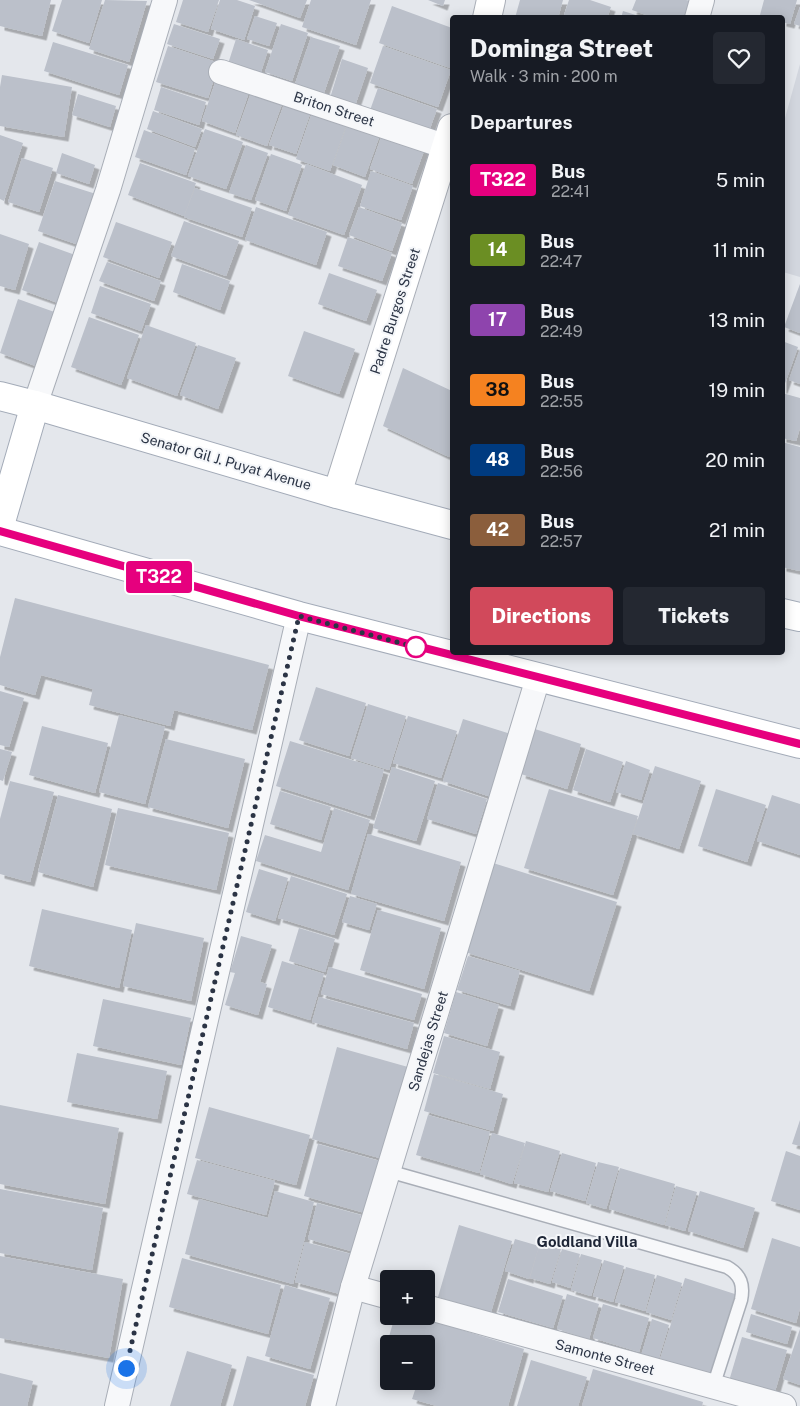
<!DOCTYPE html>
<html lang="en">
<head>
<meta charset="utf-8">
<style>
  :root { --surface:#171b24; --page:#242831; --text:#f1f3f6; --muted:#9ea1a6; --accent:#d1495b }
  body { margin:0; font-family:"Public Sans",sans-serif; background:var(--page); color:var(--text); height:100vh; display:flex; flex-direction:column; font-size:19px; white-space:nowrap }
  * { box-sizing:border-box; margin:0 }
  p { font-size:16px; color:var(--muted) }
  .icon { flex:none; width:28px; height:28px; fill:none; stroke:currentColor; stroke-width:2; stroke-linecap:round; stroke-linejoin:round }
  .map { position:relative; flex:1; overflow:hidden }
  .side { position:absolute; left:450px; top:15px; width:335px; height:640px; display:flex; flex-direction:column; background:var(--surface); border-radius:5px; box-shadow:0 2px 12px #0003 }
  .side>* { flex:none }
  .badge { padding:0 10px; border-radius:4px; font-size:18px; line-height:32px }
  .buttons { position:absolute; left:380px; top:1270px; display:grid; gap:10px }
  .buttons a { display:grid; place-items:center; width:55px; height:55px; border-radius:5px; background:var(--surface); box-shadow:0 2px 12px #0003; font-size:25px }
  .you { position:absolute; width:25px; height:25px; margin:-12px; border:4px solid #fff; border-radius:50%; background:#1a73e8; box-shadow:0 0 0 8px #1a73e833 }
  .map>.badge { position:absolute; translate:-50% -50%; box-shadow:0 0 0 2px #fff }
  h2 { padding:0 20px; font-size:19px; line-height:45px }
  .round { display:grid; place-items:center; flex:none; width:52px; height:52px; border-radius:5px; background:var(--page) }
  .head { display:flex; align-items:center; justify-content:space-between; height:85px; padding:0 20px }
  h1 { font-size:24px; font-weight:800; line-height:38px }
  .button { display:flex; gap:10px; margin-top:auto; padding:10px 20px }
  .button a { flex:1; height:58px; border-radius:5px; background:var(--accent); color:#fff; font-size:20px; font-weight:800; line-height:58px; text-align:center }
  .button a+a { background:var(--page); color:var(--text) }
  ul { padding:0; list-style:none }
  li { display:flex; align-items:center; gap:15px; height:70px; padding:0 20px }
  li div { flex:1 }
  li b { display:block; font-size:19px }
  li em { font-style:normal }
  li .badge { min-width:55px; font-weight:700; text-align:center }
  .map>svg:first-child { display:block }
  .built { fill:#d2d6de }
  .building { fill:#bbc0ca; filter:url(#shadow) }
  .lines { fill:none; stroke-linecap:round; stroke-linejoin:round }
  .lane-casing { stroke:#a9aeb7; stroke-width:15 }
  .street-casing { stroke:#a9aeb7; stroke-width:26 }
  .secondary-casing { stroke:#a9aeb7; stroke-width:30 }
  .primary-casing { stroke:#a3abb8; stroke-width:30 }
  .lane { stroke:#f7f8fa; stroke-width:12 }
  .street { stroke:#f7f8fa; stroke-width:24 }
  .secondary { stroke:#fff; stroke-width:28 }
  .primary { stroke:#fff; stroke-width:28 }
  .line-casing { stroke:#fff; stroke-width:11 }
  .line { stroke:#e6007e; stroke-width:8 }
  .walk { stroke:#2b3445; stroke-width:5; stroke-dasharray:0 9 }
  .stop-dot { fill:#fff; stroke:#e6007e; stroke-width:2.5 }
  .labels { text-anchor:middle; dominant-baseline:central; stroke-width:4; stroke-linejoin:round; paint-order:stroke }
  .street-label { font-size:14px; fill:#2b3445; stroke:#f4f6f9 }
  .neighbourhood-label { font-size:15px; font-weight:bold; fill:#1d2536; stroke:#f4f6f9 }
</style>
</head>
<body>
<div class="map">
<svg width="800" height="1406" viewBox="0 0 800 1406">
  <defs>
    <filter id="shadow"><feDropShadow dx="4.5" dy="4.5" stdDeviation="0" flood-color="#0004"/></filter>
  </defs>
  <rect width="100%" height="100%" fill="#e4e7ec"/>
  <polygon class="built" points="800,64 800,277 783,272 782,129"/>
  <g class="building">
    <polygon points="0,0 51,0 42,36 0,26"/>
    <polygon points="62,0 102,0 89,43 52,31"/>
    <polygon points="105,0 147,1 129,62 89,49"/>
    <polygon points="183,0 219,0 208,32 176,22"/>
    <polygon points="220,0 237,0 255,6 244,40 211,29"/>
    <polygon points="249,0 307,0 300,18"/>
    <polygon points="311,0 371,0 356,45 302,27"/>
    <polygon points="428,0 445,0 443,6"/>
    <polygon points="520,0 563,0 558,18 515,18"/>
    <polygon points="569,0 590,0 611,7 607,18 563,18"/>
    <polygon points="636,0 686,0 691,1 685,18 655,18 632,10"/>
    <polygon points="764,0 797,0 790,24 782,22 782,18 768,18 760,15"/>
    <polygon points="392,6 452,28 452,60 450,68 379,43"/>
    <polygon points="800,7 800,26 794,24"/>
    <polygon points="623,11 642,17 642,18 621,18"/>
    <polygon points="255,16 277,23 269,46 247,39"/>
    <polygon points="174,24 220,39 213,59 167,44"/>
    <polygon points="281,24 308,33 292,81 265,72"/>
    <polygon points="311,37 340,46 324,93 295,84"/>
    <polygon points="236,39 268,50 260,75 228,64"/>
    <polygon points="53,42 128,65 119,95 44,71"/>
    <polygon points="168,46 219,63 208,98 156,82"/>
    <polygon points="383,46 451,70 438,107 370,83"/>
    <polygon points="342,59 368,68 355,106 330,98"/>
    <polygon points="2,75 72,87 64,137 0,126 0,87"/>
    <polygon points="217,77 250,89 235,133 202,121"/>
    <polygon points="161,87 206,102 199,125 154,110"/>
    <polygon points="378,88 437,109 428,134 369,113"/>
    <polygon points="252,90 283,101 267,146 236,135"/>
    <polygon points="78,94 116,106 110,127 72,115"/>
    <polygon points="285,102 311,111 296,154 269,145"/>
    <polygon points="313,110 347,123 330,171 296,159"/>
    <polygon points="153,111 202,129 195,147 147,129"/>
    <polygon points="350,117 382,129 365,177 333,165"/>
    <polygon points="205,129 243,142 226,189 188,176"/>
    <polygon points="144,130 195,149 186,175 135,157"/>
    <polygon points="383,132 425,148 412,184 370,169"/>
    <polygon points="0,135 23,143 4,201 0,199"/>
    <polygon points="246,145 268,153 251,200 229,193"/>
    <polygon points="62,153 95,165 89,184 56,173"/>
    <polygon points="271,154 302,165 286,211 255,200"/>
    <polygon points="22,158 53,168 39,212 8,202"/>
    <polygon points="140,163 196,183 184,216 128,195"/>
    <polygon points="306,164 362,185 344,235 288,215"/>
    <polygon points="371,171 413,186 401,220 360,206"/>
    <polygon points="55,181 96,194 79,245 38,231"/>
    <polygon points="195,188 252,208 242,237 184,217"/>
    <polygon points="256,207 327,232 316,265 245,240"/>
    <polygon points="359,207 402,223 392,251 349,235"/>
    <polygon points="184,221 239,241 226,276 171,256"/>
    <polygon points="116,222 172,242 159,278 103,257"/>
    <polygon points="0,234 29,244 15,290 0,286"/>
    <polygon points="348,237 392,253 382,281 338,266"/>
    <polygon points="39,242 78,256 61,304 22,290"/>
    <polygon points="107,262 161,281 154,301 99,281"/>
    <polygon points="182,264 230,281 220,310 173,292"/>
    <polygon points="329,273 377,290 366,321 318,304"/>
    <polygon points="800,284 800,333 784,327"/>
    <polygon points="100,286 151,304 141,331 91,313"/>
    <polygon points="18,299 60,314 41,368 0,353"/>
    <polygon points="89,317 139,335 121,385 71,367"/>
    <polygon points="146,325 196,343 177,396 127,378"/>
    <polygon points="304,331 355,349 339,394 288,376"/>
    <polygon points="782,341 798,347 783,389 782,389"/>
    <polygon points="198,345 236,358 218,409 180,395"/>
    <polygon points="800,349 800,384 789,380"/>
    <polygon points="403,368 452,391 452,450 449,457 383,426"/>
    <polygon points="782,393 800,398 800,428 796,441 782,438"/>
    <polygon points="782,442 800,447 800,571 782,567"/>
    <polygon points="15,598 269,665 252,730 174,710 170,726 89,705 93,689 41,675 35,695 0,685 0,657"/>
    <polygon points="316,687 366,703 349,756 299,740"/>
    <polygon points="0,691 24,698 9,747 0,745"/>
    <polygon points="368,704 406,716 389,770 351,758"/>
    <polygon points="119,715 165,727 145,804 99,792"/>
    <polygon points="408,716 457,731 441,778 393,763"/>
    <polygon points="463,719 514,735 494,798 443,781"/>
    <polygon points="42,726 108,743 95,793 29,775"/>
    <polygon points="535,729 581,744 567,789 521,774"/>
    <polygon points="166,739 245,759 228,828 148,807"/>
    <polygon points="290,741 384,770 370,816 276,786"/>
    <polygon points="0,749 12,752 3,781 0,780"/>
    <polygon points="586,749 623,762 610,802 573,790"/>
    <polygon points="626,761 650,770 641,800 616,792"/>
    <polygon points="655,766 701,781 679,849 633,834"/>
    <polygon points="392,767 435,781 416,841 373,828"/>
    <polygon points="10,781 54,792 30,882 0,874 0,819"/>
    <polygon points="438,783 487,799 476,834 427,819"/>
    <polygon points="549,789 638,816 613,895 524,868"/>
    <polygon points="716,789 766,805 747,862 698,846"/>
    <polygon points="280,791 331,807 321,840 270,824"/>
    <polygon points="58,795 112,809 93,887 38,872"/>
    <polygon points="772,795 800,804 800,855 757,841"/>
    <polygon points="118,808 229,833 216,890 105,865"/>
    <polygon points="334,808 370,820 348,890 256,861 265,835 321,852"/>
    <polygon points="368,834 461,862 444,921 351,894"/>
    <polygon points="493,863 617,902 589,991 465,952"/>
    <polygon points="259,869 288,878 275,921 246,912"/>
    <polygon points="291,876 347,894 334,935 278,918"/>
    <polygon points="350,896 377,904 369,930 342,922"/>
    <polygon points="42,909 132,930 119,988 29,966"/>
    <polygon points="378,910 441,928 424,989 360,970"/>
    <polygon points="136,923 204,938 191,1001 123,986"/>
    <polygon points="299,928 335,939 325,972 289,961"/>
    <polygon points="241,936 272,945 260,982 267,984 258,1015 225,1005 235,973 230,972"/>
    <polygon points="468,956 520,971 510,1006 457,990"/>
    <polygon points="282,961 324,974 310,1020 268,1007"/>
    <polygon points="329,967 422,994 414,1020 321,994"/>
    <polygon points="456,992 499,1005 487,1046 444,1033"/>
    <polygon points="319,997 414,1023 407,1049 312,1022"/>
    <polygon points="103,999 191,1018 181,1065 93,1046"/>
    <polygon points="444,1036 500,1052 490,1089 433,1073"/>
    <polygon points="337,1047 408,1067 383,1159 312,1139"/>
    <polygon points="77,1053 167,1071 157,1119 67,1102"/>
    <polygon points="434,1074 503,1094 493,1131 424,1111"/>
    <polygon points="0,1105 119,1128 105,1204 0,1184"/>
    <polygon points="209,1107 310,1135 296,1185 195,1158"/>
    <polygon points="428,1115 490,1132 479,1173 416,1155"/>
    <polygon points="800,1120 800,1146 792,1144"/>
    <polygon points="492,1133 525,1143 512,1184 480,1174"/>
    <polygon points="526,1141 560,1151 548,1192 514,1183"/>
    <polygon points="318,1144 380,1161 365,1213 304,1196"/>
    <polygon points="786,1151 800,1156 800,1210 771,1201"/>
    <polygon points="562,1153 596,1163 585,1201 550,1191"/>
    <polygon points="197,1160 275,1181 266,1215 187,1194"/>
    <polygon points="598,1162 619,1167 606,1209 586,1203"/>
    <polygon points="620,1168 675,1184 664,1225 609,1209"/>
    <polygon points="676,1186 697,1192 685,1231 665,1225"/>
    <polygon points="0,1189 103,1208 92,1270 0,1253"/>
    <polygon points="275,1191 314,1202 293,1284 185,1254 199,1199 268,1218"/>
    <polygon points="700,1191 755,1208 743,1248 688,1231"/>
    <polygon points="317,1203 361,1215 351,1251 308,1239"/>
    <polygon points="459,1225 512,1241 491,1312 438,1297"/>
    <polygon points="772,1238 800,1247 800,1308 796,1323 751,1309"/>
    <polygon points="515,1239 539,1246 529,1279 505,1271"/>
    <polygon points="305,1242 351,1254 340,1294 295,1282"/>
    <polygon points="540,1243 561,1249 550,1284 530,1278"/>
    <polygon points="562,1249 580,1254 570,1288 552,1282"/>
    <polygon points="581,1254 602,1260 591,1296 571,1290"/>
    <polygon points="0,1256 123,1279 109,1358 0,1338"/>
    <polygon points="182,1258 281,1285 268,1334 169,1307"/>
    <polygon points="604,1260 624,1266 613,1302 593,1296"/>
    <polygon points="626,1267 655,1275 645,1311 615,1302"/>
    <polygon points="657,1275 682,1283 671,1320 646,1312"/>
    <polygon points="685,1278 738,1295 713,1379 659,1363"/>
    <polygon points="508,1279 563,1296 553,1328 498,1312"/>
    <polygon points="285,1285 330,1298 310,1369 265,1356"/>
    <polygon points="567,1294 599,1304 589,1339 557,1329"/>
    <polygon points="603,1304 649,1318 639,1352 593,1338"/>
    <polygon points="751,1314 792,1327 787,1344 746,1332"/>
    <polygon points="395,1316 416,1316 524,1349 508,1406 437,1406 412,1399 418,1381 426,1381 426,1344 389,1344 389,1348 386,1347"/>
    <polygon points="652,1319 669,1325 658,1361 641,1356"/>
    <polygon points="800,1329 800,1385 783,1379"/>
    <polygon points="742,1337 787,1350 774,1395 729,1381"/>
    <polygon points="187,1351 232,1365 220,1406 170,1406"/>
    <polygon points="247,1356 314,1375 305,1406 233,1406"/>
    <polygon points="531,1360 587,1377 578,1406 517,1406"/>
    <polygon points="593,1369 703,1402 702,1406 582,1406"/>
    <polygon points="0,1373 33,1381 27,1406 0,1406"/>
  </g>
  <g class="lines">
    <g class="lane-casing">
      <path id="lane" d="M388 1171 727 1267C741 1275 744 1285 741 1300L713 1387"/>
    </g>
    <g class="street-casing">
      <g id="street">
        <polyline points="697,18 702,0"/>
        <polyline points="221,72 447,147"/>
        <polyline points="35,405 108,190 165,0"/>
        <polyline points="353,1287 389,1297"/>
        <polyline points="426,1307 784,1406"/>
        <polyline points="117,1406 299,616"/>
        <polyline points="323,1406 353,1287 538,678"/>
      </g>
    </g>
    <g class="secondary-casing">
      <g id="secondary">
        <polyline points="487,18 491,0"/>
        <polyline points="337,494 452,128"/>
      </g>
    </g>
    <g class="primary-casing">
      <g id="primary">
        <polyline points="0,396 35,405 337,494 452,525"/>
        <polyline points="0,525 35,405"/>
        <polyline points="0,531 299,616 800,744"/>
        <polyline points="782,613 800,617"/>
      </g>
    </g>
    <use href="#lane" class="lane"/>
    <use href="#street" class="street"/>
    <use href="#secondary" class="secondary"/>
    <use href="#primary" class="primary"/>
  </g>
  <g class="lines">
    <g class="line-casing">
      <polyline id="line" points="0,531 299,616 800,744"/>
    </g>
    <use href="#line" class="line"/>
    <polyline class="walk" points="126,1368 299,616 416,647"/>
  </g>
  <circle class="stop-dot" cx="416" cy="647" r="10"/>
  <g class="labels">
    <g class="street-label">
      <text transform="translate(334 109) rotate(18)">Briton Street</text>
      <text transform="translate(395 311) rotate(-72)">Padre Burgos Street</text>
      <text transform="translate(226 461) rotate(16)">Senator Gil J. Puyat Avenue</text>
      <text transform="translate(428 1041) rotate(-73)">Sandejas Street</text>
      <text transform="translate(605 1357) rotate(15)">Samonte Street</text>
    </g>
    <g class="neighbourhood-label">
      <text x="587" y="1241">Goldland Villa</text>
    </g>
  </g>
</svg>
<div class="buttons">
<a>+</a>
<a>−</a>
</div>
<div class="you" style="left:126px;top:1368px"></div>
<b class="badge" style="left:159px;top:577px;background:#e6007e;color:#fff">T322</b>
<section class="side">
<div class="head"><div><h1>Dominga Street</h1><p>Walk · 3 min · 200 m</p></div><a class="round"><svg class="icon" aria-label="heart" viewBox="0 0 24 24"><path d="M12 20l-8-8c-3-5 5-10 8-4 3-6 11-1 8 4z"/></svg></a></div>
<h2>Departures</h2>
<ul>
<li><span class="badge" style="background:#e6007e;color:#fff">T322</span><div><b>Bus</b><p>22:41</p></div><em>5 min</em></li>
<li><span class="badge" style="background:#6b8e23;color:#fff">14</span><div><b>Bus</b><p>22:47</p></div><em>11 min</em></li>
<li><span class="badge" style="background:#8e44ad;color:#fff">17</span><div><b>Bus</b><p>22:49</p></div><em>13 min</em></li>
<li><span class="badge" style="background:#f58220;color:#111">38</span><div><b>Bus</b><p>22:55</p></div><em>19 min</em></li>
<li><span class="badge" style="background:#003b80;color:#fff">48</span><div><b>Bus</b><p>22:56</p></div><em>20 min</em></li>
<li><span class="badge" style="background:#8b5e3c;color:#fff">42</span><div><b>Bus</b><p>22:57</p></div><em>21 min</em></li>
</ul>
<div class="button"><a>Directions</a><a>Tickets</a></div>
</section>
</div>
</body>
</html>
